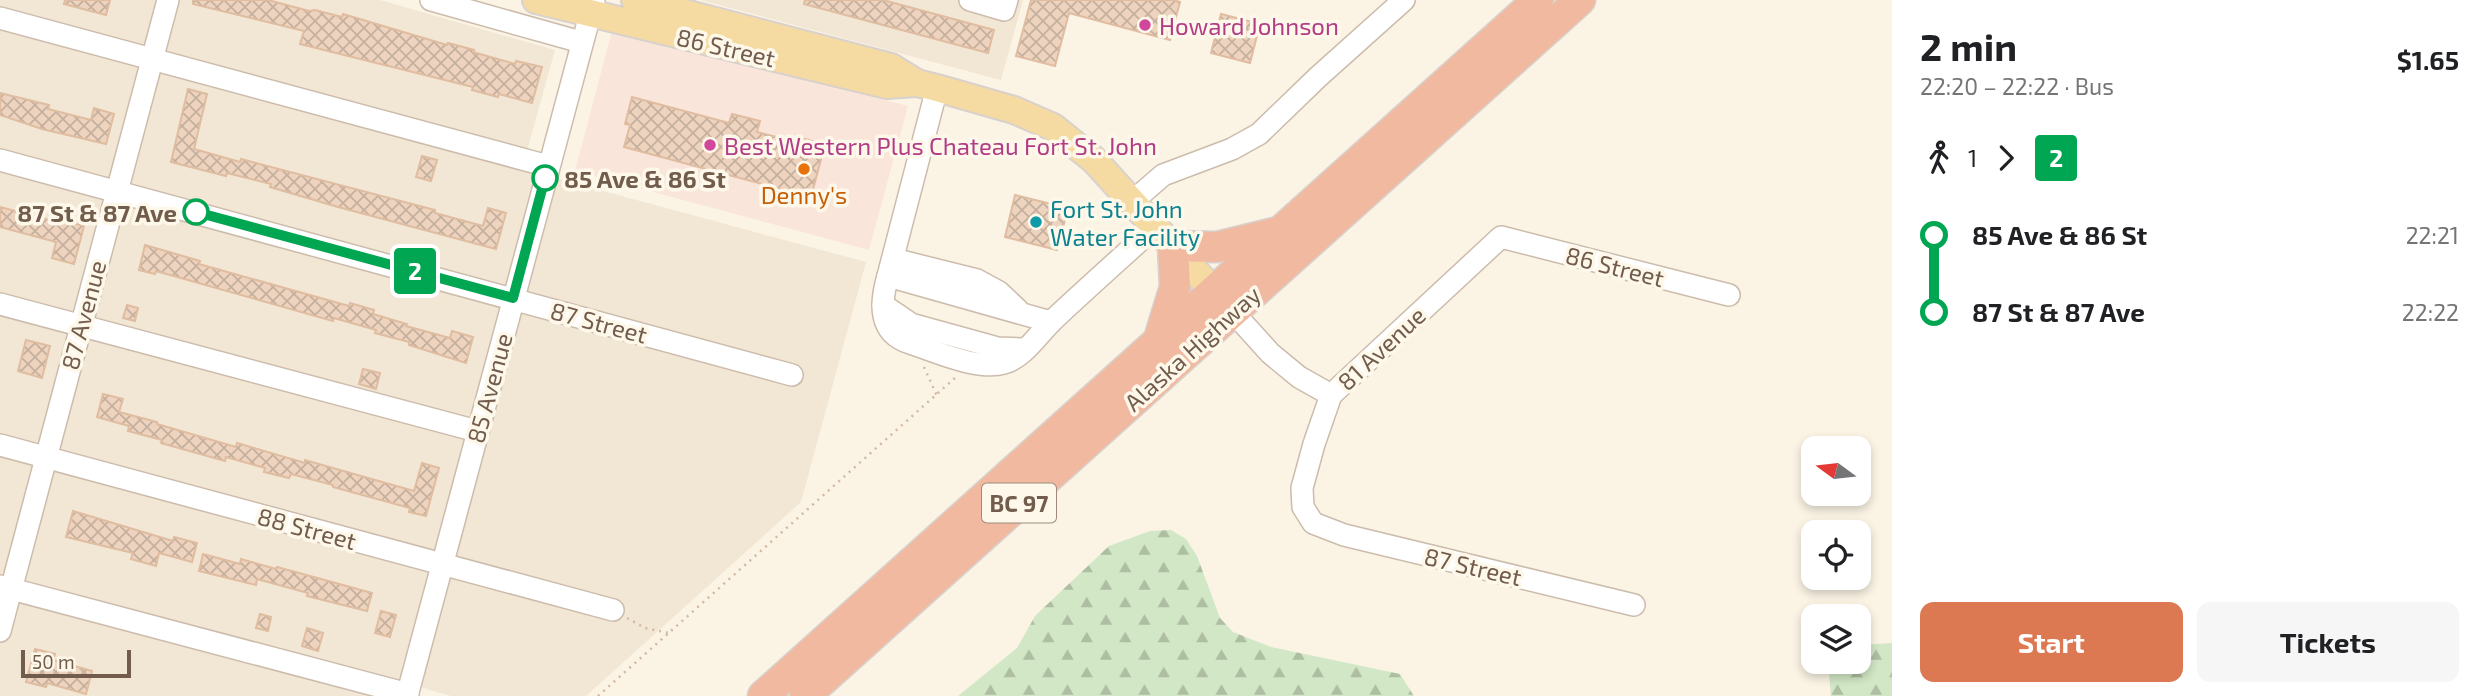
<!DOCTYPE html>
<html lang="en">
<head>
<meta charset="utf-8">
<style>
  :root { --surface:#fff; --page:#f6f6f6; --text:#202124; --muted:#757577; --accent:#dd7952 }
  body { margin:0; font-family:"Exo 2",sans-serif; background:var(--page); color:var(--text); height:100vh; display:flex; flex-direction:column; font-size:26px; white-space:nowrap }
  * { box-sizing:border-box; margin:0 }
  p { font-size:23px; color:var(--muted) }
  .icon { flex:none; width:38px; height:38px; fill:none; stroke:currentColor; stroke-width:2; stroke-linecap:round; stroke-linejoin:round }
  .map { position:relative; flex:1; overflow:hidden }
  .sheet { display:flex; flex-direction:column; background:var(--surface); width:595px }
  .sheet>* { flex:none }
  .badge { padding:0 14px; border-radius:5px; font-size:24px; line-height:46px }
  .needle { width:46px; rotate:285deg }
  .tools { position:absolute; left:1801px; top:436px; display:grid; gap:14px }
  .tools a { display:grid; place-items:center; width:70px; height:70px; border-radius:14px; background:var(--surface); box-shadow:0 4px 10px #0003; font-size:35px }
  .scale { position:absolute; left:21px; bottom:18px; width:110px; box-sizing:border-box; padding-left:7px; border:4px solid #725c4c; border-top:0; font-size:19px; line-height:24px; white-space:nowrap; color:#725c4c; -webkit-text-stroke:5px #fef8eb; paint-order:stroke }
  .map>.badge { position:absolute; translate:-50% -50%; box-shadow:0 0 0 4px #fff }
  .legs { display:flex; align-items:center; gap:10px; height:77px; padding:0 28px; font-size:23px }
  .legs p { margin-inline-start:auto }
  .summary { display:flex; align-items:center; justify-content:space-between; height:119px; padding:0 28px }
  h1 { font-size:38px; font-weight:700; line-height:52px }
  .action { display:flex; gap:14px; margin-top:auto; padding:14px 28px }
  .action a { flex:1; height:80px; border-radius:14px; background:var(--accent); color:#fff; font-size:28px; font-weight:700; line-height:80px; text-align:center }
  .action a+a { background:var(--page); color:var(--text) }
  ul { padding:0 28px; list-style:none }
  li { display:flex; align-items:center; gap:24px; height:77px; font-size:26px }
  li i { display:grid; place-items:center; width:10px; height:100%; margin:0 9px; background:currentColor }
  li i::after { content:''; width:18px; height:18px; margin:-9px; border:5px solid; border-radius:50%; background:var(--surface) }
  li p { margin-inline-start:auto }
  li:first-child i { background:linear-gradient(#0000 50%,currentColor 0) }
  li:last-child i { background:linear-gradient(currentColor 50%,#0000 0) }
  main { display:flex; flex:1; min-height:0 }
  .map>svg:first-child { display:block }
  .residential { fill:#f2e6d4 }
  .commercial { fill:#fae5da }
  .forest { fill:url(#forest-firs) }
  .building { fill:url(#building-cross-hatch); stroke:#e0bca0; stroke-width:2 }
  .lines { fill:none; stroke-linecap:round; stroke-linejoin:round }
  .minor-casing { stroke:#ccbcac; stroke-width:24 }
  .major-casing { stroke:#d8d1cd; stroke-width:30 }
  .highway-casing { stroke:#d8d1cd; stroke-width:33 }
  .path { stroke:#d3b8a2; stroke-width:2.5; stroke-dasharray:2 5; stroke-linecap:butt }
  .minor { stroke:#fff; stroke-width:21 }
  .major { stroke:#f5dba2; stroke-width:26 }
  .highway { stroke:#f1baa0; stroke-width:30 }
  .line-1-casing { stroke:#fff; stroke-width:16 }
  .line-1 { stroke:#00a651; stroke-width:10 }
  .hotel-dot { fill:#d1479c; stroke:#fef8eb; stroke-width:2.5 }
  .food-dot { fill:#e8710a; stroke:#fef8eb; stroke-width:2.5 }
  .stop-1-dot { fill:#fff; stroke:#00a651; stroke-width:3.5 }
  .culture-dot { fill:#0f9aa8; stroke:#fef8eb; stroke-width:2.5 }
  .labels { text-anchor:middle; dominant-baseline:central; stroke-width:7; stroke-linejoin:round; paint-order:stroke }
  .shield { fill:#fef8eb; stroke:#9c8b7c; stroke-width:2 }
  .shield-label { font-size:23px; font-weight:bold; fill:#725c4c }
  .hotel-label { font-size:24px; fill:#b23c85; stroke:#fef8eb; text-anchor:start }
  .street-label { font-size:24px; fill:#725c4c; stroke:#fef8eb }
  .stop-label { font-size:24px; font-weight:bold; fill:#725c4c; stroke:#fef8eb; text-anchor:start }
  .food-label { font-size:24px; fill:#c56008; stroke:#fef8eb }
  .culture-label { font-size:24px; fill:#0d838f; stroke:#fef8eb; text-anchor:start }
</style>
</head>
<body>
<main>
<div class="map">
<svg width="1892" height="696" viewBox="0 0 1892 696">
  <defs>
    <pattern id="forest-firs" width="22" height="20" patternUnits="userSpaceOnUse" patternTransform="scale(1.75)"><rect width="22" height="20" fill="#d1e7c5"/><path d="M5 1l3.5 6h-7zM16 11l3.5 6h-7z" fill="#aebea2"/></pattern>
    <pattern id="building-cross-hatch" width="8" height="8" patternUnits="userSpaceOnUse" patternTransform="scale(1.75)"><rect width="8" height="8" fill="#eed4bf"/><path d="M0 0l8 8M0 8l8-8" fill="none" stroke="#c5af9d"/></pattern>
  </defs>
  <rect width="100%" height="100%" fill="#fbf4e5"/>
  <g class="residential">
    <polygon points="0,0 380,0 555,50 522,169 866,262 801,502 586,696 451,696 395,680 391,696 0,696"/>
    <polygon points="700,0 1023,0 1001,80"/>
  </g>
  <polygon class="commercial" points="613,27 908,106 869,250 575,171"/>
  <g class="forest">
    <polygon points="1171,530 1186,539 1197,556 1220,618 1233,632 1271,647 1400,674 1414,696 958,696 1017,648 1035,616 1109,546 1150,531"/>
    <polygon points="1892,643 1892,696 1831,696 1829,673 1836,662 1858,662 1859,645"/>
  </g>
  <g class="building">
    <polygon points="65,0 110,0 106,15 64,4"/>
    <polygon points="193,0 268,0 309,11 315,10 342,17 343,14 447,45 448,43 474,50 473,52 515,64 516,61 542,67 532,103 499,94 498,97 472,90 473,87 300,44 304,31 193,4"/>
    <polygon points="805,0 883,0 994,30 988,53 804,4"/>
    <polygon points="1031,0 1173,0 1180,2 1170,40 1069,13 1055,66 1016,56"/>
    <polygon points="1221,14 1260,24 1250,63 1211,53"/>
    <polygon points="188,89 207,94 194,149 240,162 241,159 435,210 435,213 483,226 488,208 506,213 496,249 338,207 270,187 271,184 227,173 226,176 171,162"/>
    <polygon points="0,93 49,105 48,109 91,120 94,108 114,114 106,144 42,129 0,115"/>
    <polygon points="632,97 729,123 732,114 760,121 757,132 796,142 797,137 820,143 824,148 811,197 624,147 630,125 625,124"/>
    <polygon points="422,156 437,160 431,181 416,177"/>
    <polygon points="1015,195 1068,208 1057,250 1005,237"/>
    <polygon points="0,207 61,223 62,220 84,226 74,264 52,258 56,242 0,227"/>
    <polygon points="145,245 200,261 199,264 349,306 350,303 374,310 373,314 407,324 406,326 450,338 452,331 473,337 466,363 409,345 409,342 375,333 376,330 334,318 333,321 156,271 155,274 139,270"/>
    <polygon points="127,305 138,308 135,321 123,318"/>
    <polygon points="26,340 50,346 42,378 18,371"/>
    <polygon points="363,369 380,373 376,389 359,384"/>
    <polygon points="103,394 123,399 119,412 157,422 157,424 236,447 237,443 305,463 305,460 414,491 422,463 439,468 426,516 409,512 410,508 333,487 333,485 291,474 289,478 264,472 265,468 226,457 225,461 161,443 162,440 128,431 129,426 97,417"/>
    <polygon points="73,511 173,541 174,537 197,543 192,562 159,553 156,566 131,559 133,553 66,537"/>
    <polygon points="203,554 240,564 241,559 276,569 277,567 372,593 367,611 307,596 308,593 257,579 256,585 199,571"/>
    <polygon points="381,611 396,615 390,637 375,633"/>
    <polygon points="260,614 271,617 268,631 256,628"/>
    <polygon points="307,628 323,633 318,651 302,646"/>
    <polygon points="35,649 55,654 53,660 92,671 86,694 47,683 46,687 26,682"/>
  </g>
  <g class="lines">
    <g class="minor-casing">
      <g id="minor">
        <polyline points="431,0 581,42"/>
        <polyline points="970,0 1004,10 1007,0"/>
        <polyline points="0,18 548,166"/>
        <polyline points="937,88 888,276 1051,322"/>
        <polyline points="0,160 792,375"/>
        <polyline points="1133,201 1163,175 1232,149 1259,134 1318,77 1404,0"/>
        <polyline points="893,259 977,280 999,292 1018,310"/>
        <path d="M888 276C880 303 878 333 910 343 935 351 978 371 1004 363 1023 358 1038 335 1052 321 1086 289 1121 258 1155 227"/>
        <polyline points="0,304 477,431"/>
        <polyline points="883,305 911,324 998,348 1024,349"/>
        <polyline points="1232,311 1270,353 1299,377 1331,395"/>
        <polyline points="0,445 613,610"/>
        <polyline points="0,586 408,694"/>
        <polyline points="1634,605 1344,535 1313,523 1303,507 1302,488 1314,444 1331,395 1501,237 1729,295"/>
        <polyline points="0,631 168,0"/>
        <polyline points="407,696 594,0"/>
      </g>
    </g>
    <g class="major-casing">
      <g id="major">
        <polyline points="536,0 887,85 917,83 937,88 1014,110 1053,127 1094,160 1226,305"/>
        <polyline points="635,0 891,67 917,83"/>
      </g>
    </g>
    <g class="highway-casing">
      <g id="highway">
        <polyline points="1159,339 1175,287 1173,246 1217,247 1274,233"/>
        <polyline points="763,696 1538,0"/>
        <polyline points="805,696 1580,0"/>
      </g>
    </g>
    <g class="path">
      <polyline points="924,367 937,396"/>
      <polyline points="627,618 645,628 669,633"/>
      <polyline points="598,696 956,377"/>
    </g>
    <use href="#minor" class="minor"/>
    <use href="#major" class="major"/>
    <use href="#highway" class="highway"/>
  </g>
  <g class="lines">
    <g class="line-1-casing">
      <polyline id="line-1" points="196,212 513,298 545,178"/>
    </g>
    <use href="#line-1" class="line-1"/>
  </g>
  <g class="hotel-dot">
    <circle cx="1145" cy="25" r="7"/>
    <circle cx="710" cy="145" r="7"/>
  </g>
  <circle class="food-dot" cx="804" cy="169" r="7"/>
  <g class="stop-1-dot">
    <circle cx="545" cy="178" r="12"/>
    <circle cx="196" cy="212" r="12"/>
  </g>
  <circle class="culture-dot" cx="1036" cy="222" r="7"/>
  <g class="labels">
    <rect class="shield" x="982" y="483.5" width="74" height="39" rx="5"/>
    <g class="shield-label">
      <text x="1019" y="503">BC 97</text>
    </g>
    <g class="hotel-label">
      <text x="1159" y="25">Howard Johnson</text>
      <text x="724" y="145">Best Western Plus Chateau Fort St. John</text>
    </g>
    <g class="street-label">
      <text transform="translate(726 47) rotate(13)">86 Street</text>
      <text transform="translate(1615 266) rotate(14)">86 Street</text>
      <text transform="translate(83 315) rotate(-75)">87 Avenue</text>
      <text transform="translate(599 322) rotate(15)">87 Street</text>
      <text transform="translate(1192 348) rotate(-42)">Alaska Highway</text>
      <text transform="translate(1381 348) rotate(-43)">81 Avenue</text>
      <text transform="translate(489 388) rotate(-75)">85 Avenue</text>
      <text transform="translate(307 528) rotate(15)">88 Street</text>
      <text transform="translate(1473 566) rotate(13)">87 Street</text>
    </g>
    <g class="stop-label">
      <text x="564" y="178">85 Ave &amp; 86 St</text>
      <text x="177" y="212" text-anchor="end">87 St &amp; 87 Ave</text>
    </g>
    <g class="food-label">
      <text x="804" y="194">Denny's</text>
    </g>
    <g class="culture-label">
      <text x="1050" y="208">Fort St. John<tspan x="1050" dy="28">Water Facility</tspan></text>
    </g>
  </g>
</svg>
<div class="tools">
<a><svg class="needle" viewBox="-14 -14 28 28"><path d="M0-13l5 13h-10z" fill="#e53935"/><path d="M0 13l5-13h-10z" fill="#757577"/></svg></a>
<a><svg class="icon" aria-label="locate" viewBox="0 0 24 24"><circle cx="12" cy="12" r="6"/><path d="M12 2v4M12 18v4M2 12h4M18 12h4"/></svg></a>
<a><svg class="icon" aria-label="layers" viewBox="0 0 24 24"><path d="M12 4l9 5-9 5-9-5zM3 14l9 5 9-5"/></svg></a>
</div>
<div class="scale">50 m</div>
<b class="badge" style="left:415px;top:271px;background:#00a651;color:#fff">2</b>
</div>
<section class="sheet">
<div class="summary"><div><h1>2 min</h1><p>22:20 – 22:22 · Bus</p></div><b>$1.65</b></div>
<div class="legs"><svg class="icon" aria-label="walk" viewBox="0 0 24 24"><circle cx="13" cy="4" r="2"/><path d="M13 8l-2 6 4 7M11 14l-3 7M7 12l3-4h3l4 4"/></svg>1<svg class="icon" aria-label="forward" viewBox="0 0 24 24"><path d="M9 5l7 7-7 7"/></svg><b class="badge" style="background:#00a651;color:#fff">2</b></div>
<ul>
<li><i style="color:#00a651"></i><b>85 Ave &amp; 86 St</b><p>22:21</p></li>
<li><i style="color:#00a651"></i><b>87 St &amp; 87 Ave</b><p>22:22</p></li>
</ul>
<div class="action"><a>Start</a><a>Tickets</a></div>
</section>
</main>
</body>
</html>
